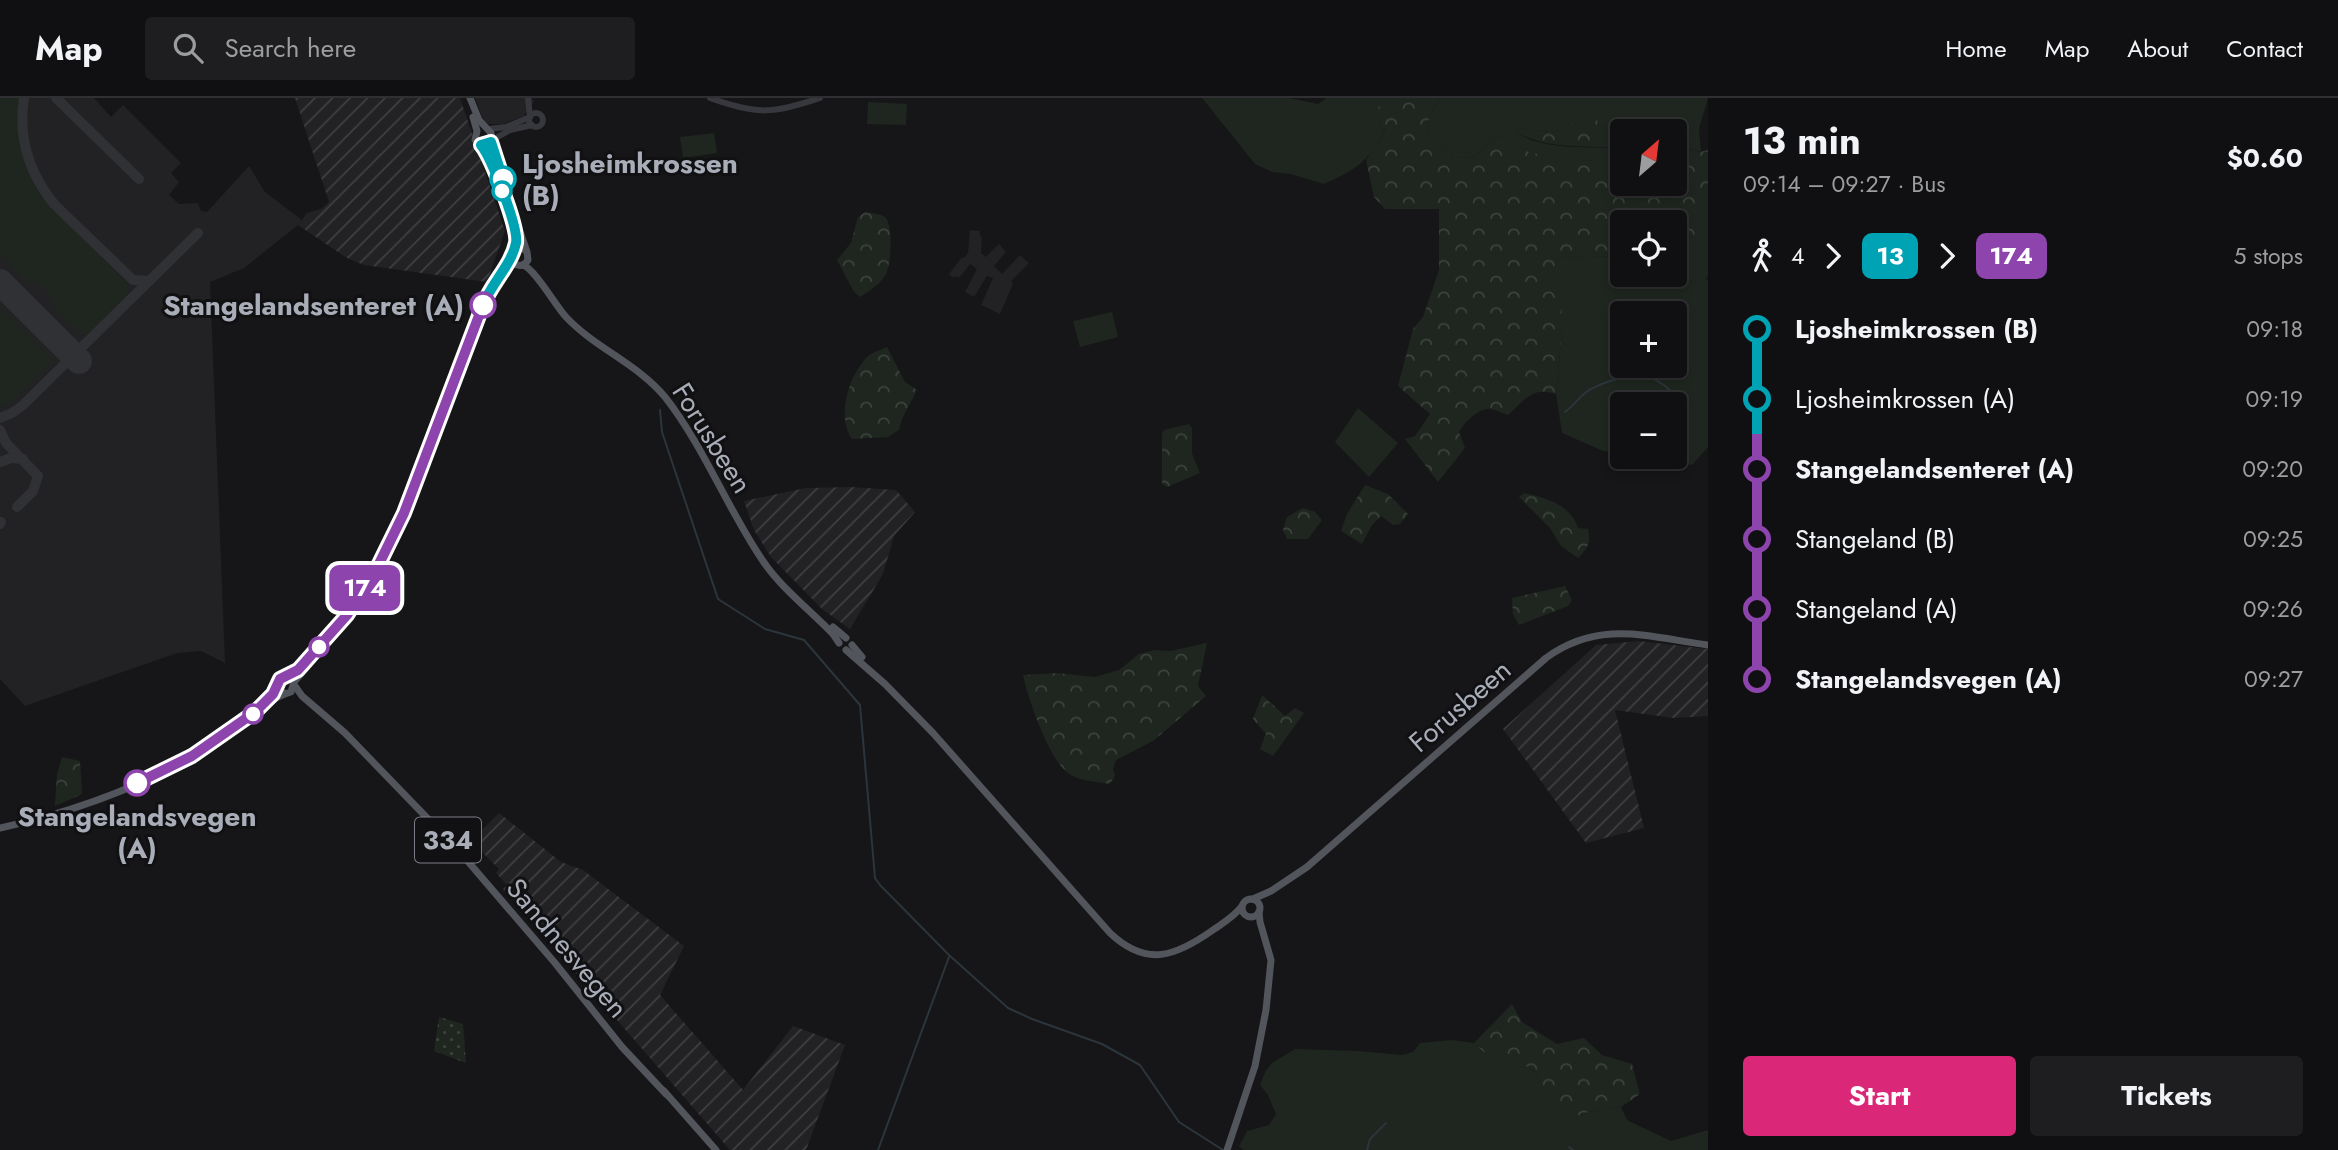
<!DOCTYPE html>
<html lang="en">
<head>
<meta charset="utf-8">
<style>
  :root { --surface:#101012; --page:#1e1e20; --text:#f1f3f6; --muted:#9c9d9f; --line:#303032; --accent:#db2777 }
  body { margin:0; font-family:Jost,sans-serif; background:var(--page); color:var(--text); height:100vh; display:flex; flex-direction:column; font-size:26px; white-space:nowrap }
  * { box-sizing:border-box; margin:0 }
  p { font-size:23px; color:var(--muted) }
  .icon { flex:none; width:38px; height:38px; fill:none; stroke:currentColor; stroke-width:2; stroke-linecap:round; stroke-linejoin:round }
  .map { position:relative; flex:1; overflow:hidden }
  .drawer { display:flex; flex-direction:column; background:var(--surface); width:630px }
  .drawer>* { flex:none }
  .badge { padding:0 14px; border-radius:10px; font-size:24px; line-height:46px }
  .needle { width:46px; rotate:28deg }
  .buttons { position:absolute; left:1610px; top:21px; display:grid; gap:14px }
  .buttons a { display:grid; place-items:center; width:77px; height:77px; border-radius:7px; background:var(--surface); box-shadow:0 4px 10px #0003,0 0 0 2px var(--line); font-size:35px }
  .map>.badge { position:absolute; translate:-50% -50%; box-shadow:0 0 0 4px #fff }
  .legs { display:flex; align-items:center; gap:10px; height:77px; padding:0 35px; font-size:23px }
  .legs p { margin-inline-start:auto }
  .head { display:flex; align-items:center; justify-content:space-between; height:119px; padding:0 35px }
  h1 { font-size:38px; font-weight:700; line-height:52px }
  .action { display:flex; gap:14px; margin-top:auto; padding:14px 35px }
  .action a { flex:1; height:80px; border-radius:7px; background:var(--accent); color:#fff; font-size:28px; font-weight:700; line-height:80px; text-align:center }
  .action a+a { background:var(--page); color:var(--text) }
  ul { padding:0 35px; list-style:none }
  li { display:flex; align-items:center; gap:24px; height:70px; font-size:26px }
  li i { display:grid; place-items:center; width:10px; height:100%; margin:0 9px; background:currentColor }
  li i::after { content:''; width:18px; height:18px; margin:-9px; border:5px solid; border-radius:50%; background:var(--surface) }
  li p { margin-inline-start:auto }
  li:first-child i { background:linear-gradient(#0000 50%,currentColor 0) }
  li:last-child i { background:linear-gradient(currentColor 50%,#0000 0) }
  header { display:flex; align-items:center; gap:42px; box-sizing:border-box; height:98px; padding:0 35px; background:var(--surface); border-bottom:2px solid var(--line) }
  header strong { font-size:33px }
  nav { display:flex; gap:38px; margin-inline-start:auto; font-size:24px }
  .search { width:490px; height:63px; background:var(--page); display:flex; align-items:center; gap:18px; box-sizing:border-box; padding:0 24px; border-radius:7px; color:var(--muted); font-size:26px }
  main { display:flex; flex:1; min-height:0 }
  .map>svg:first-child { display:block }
  .built { fill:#222225 }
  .industrial { fill:url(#industrial-furrows) }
  .grass { fill:#1e261f; fill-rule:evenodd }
  .forest { fill:url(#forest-crowns) }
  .park { fill:url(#park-dots) }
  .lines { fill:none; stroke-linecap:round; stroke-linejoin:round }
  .stream { stroke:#2c353c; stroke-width:2 }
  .taxiway { stroke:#303135; stroke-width:10 }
  .runway { stroke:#303135; stroke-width:26 }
  .minor { stroke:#37383d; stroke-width:6 }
  .major { stroke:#53555c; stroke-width:7 }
  .line-1-casing { stroke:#fff; stroke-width:16 }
  .line-2-casing { stroke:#fff; stroke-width:16 }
  .line-1 { stroke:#00a3b4; stroke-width:10 }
  .line-2 { stroke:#8e44ad; stroke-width:10 }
  .stop-1-dot { fill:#fff; stroke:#00a3b4; stroke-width:3.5 }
  .stop-2-dot { fill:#fff; stroke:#8e44ad; stroke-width:3.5 }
  .labels { text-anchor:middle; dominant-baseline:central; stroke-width:6; stroke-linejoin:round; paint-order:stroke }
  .shield { fill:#111113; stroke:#7b7e86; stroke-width:2 }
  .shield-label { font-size:26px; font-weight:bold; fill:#a8adb8 }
  .stop-label { font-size:28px; font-weight:bold; fill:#a8adb8; stroke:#111113; text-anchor:start }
  .street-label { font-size:28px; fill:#a8adb8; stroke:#111113 }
</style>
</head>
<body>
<header>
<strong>Map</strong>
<div class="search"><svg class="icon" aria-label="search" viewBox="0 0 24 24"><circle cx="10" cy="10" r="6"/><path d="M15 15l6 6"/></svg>Search here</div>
<nav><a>Home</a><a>Map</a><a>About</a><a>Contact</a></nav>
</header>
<main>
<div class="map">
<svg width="1708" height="1052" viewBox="0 0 1708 1052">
  <defs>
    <pattern id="industrial-furrows" width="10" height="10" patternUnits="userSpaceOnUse" patternTransform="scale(1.75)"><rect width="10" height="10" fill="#222225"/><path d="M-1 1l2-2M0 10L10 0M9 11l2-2" fill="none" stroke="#3f3f43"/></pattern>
    <pattern id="forest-crowns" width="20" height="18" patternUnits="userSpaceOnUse" patternTransform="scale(1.75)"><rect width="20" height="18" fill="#1e261f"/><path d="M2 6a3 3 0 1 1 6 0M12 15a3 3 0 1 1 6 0" fill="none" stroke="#3c433d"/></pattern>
    <pattern id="park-dots" width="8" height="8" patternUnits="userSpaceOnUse" patternTransform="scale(1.75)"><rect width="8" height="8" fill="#1e261f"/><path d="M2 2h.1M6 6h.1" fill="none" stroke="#3c433d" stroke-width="1.8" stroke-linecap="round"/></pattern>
  </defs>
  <rect width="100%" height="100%" fill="#161618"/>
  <g class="built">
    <polygon points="0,0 94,0 111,19 123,7 181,65 171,75 179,84 169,97 179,106 198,105 201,113 207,114 249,68 265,94 302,122 298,127 244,170 210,184 225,565 201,553 177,555 25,608 0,581"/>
    <polygon points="475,0 532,0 534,4 524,18 502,26 485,26"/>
    <polygon points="970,132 980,133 980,138 982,139 981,155 986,159 999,146 1006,154 994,168 1002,176 1020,157 1029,165 1011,183 1013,186 1000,216 981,207 993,180 987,178 974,199 965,194 977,171 970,166 959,180 956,178 954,180 949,176 962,159 964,160 968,155"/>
  </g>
  <g class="industrial">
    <polygon points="295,0 460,0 505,133 487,184 364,167 347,160 298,127 307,115 321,111 329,104"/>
    <polygon points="850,389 896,392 915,414 894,438 883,476 850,531 822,511 771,459 754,432 744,403 806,390"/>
    <polygon points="1639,543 1708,551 1708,618 1674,620 1615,612 1644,730 1586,745 1503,631 1596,547"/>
    <polygon points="499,715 561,764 583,772 684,848 660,897 743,992 793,928 845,947 806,1052 730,1052 503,791 507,787 496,775 499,771 471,743"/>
  </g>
  <g class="grass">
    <polygon points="0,0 20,0 19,39 29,74 43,101 127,185 126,198 89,235 84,237 55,212 53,200 34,181 29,186 0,158"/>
    <path d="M1202 0H1289L1318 6 1327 0H1386L1379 27 1385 30C1371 63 1355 72 1324 86L1291 76 1272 74 1255 66Z"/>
    <path d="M1440 0H1708L1699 31 1701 54 1675 47V33H1622V37L1607 32 1592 19 1552 34 1518 31 1514 33C1545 54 1587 47 1622 51V73L1592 63 1538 58 1520 52 1495 36 1477 58 1460 60 1427 40 1429 19Z"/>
    <polygon points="868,4 907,6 906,27 867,26"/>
    <polygon points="714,35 717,55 683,60 680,39"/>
    <path d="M1692 112H1708V178L1706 180 1708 183V349L1692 367 1652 359H1675V306H1622V354L1603 353 1562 335 1556 296 1562 233 1554 173 1558 160 1622 158V177H1675V157L1685 154ZM1622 215H1675V268H1622Z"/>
    <polygon points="0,210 53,262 11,305 0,309"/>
    <polygon points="1112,214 1118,239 1080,249 1073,223"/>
    <polygon points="1358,310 1398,345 1369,379 1335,344"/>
    <polygon points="1452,942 1474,945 1482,953 1502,965 1522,966 1531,970 1577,1018 1594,1012 1621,1009 1627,1022 1671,1043 1708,1032 1708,1052 1243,1052 1239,1048 1247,1033 1269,1027 1276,1016 1268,997 1260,987 1266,972 1272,965 1295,951 1358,953 1402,957 1413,954 1420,945"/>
  </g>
  <g class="forest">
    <path d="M1385 0H1440L1429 19 1427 40 1460 60 1477 58 1495 36C1535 63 1546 56 1590 63 1601 64 1612 70 1622 73V86H1675V82L1684 72 1682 64 1675 55V47L1700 54 1708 52V112H1692L1695 136 1685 154 1675 157V124H1622V158L1558 160 1554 173 1561 199 1562 233 1556 296C1532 288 1525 302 1508 317 1502 315 1496 312 1491 311 1479 309 1464 325 1459 334L1465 350 1438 384 1405 341 1415 338 1430 316 1398 288 1413 231 1423 219 1439 172V111H1385L1374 99 1366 62 1379 43 1385 31 1375 23 1372 18Z"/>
    <path d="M1592 18 1607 32 1622 37V51C1585 46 1548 53 1514 33L1518 31 1552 34Z"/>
    <path d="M865 114C871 115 882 116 886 120 893 129 891 166 886 176 881 186 869 193 860 199L854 194 837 162 851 145 858 119Z"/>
    <path d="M887 249 905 284 917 292 902 321 899 332 888 339 852 341C836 317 849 278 867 259 873 254 880 252 887 249Z"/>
    <polygon points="1189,326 1192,330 1192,356 1200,375 1167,389 1162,386 1162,336 1164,332"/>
    <polygon points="1365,387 1388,396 1408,416 1400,426 1393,427 1381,418 1372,427 1362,446 1341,433 1347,416"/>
    <path d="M1524 395C1546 400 1570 406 1578 430L1588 431C1591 445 1588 450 1578 460L1561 448 1550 430 1519 399Z"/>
    <polygon points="1303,410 1315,414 1322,422 1308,441 1287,441 1283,432 1287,419"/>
    <polygon points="1565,488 1572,502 1568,508 1519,527 1513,516 1512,500"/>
    <path d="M1207 545 1198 588 1206 598 1153 643 1116 662 1113 671 1115 678 1110 686C1098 684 1078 683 1068 675 1049 661 1028 601 1023 577L1057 575 1095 579 1119 572 1139 556 1155 552 1171 553Z"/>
    <polygon points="1262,597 1285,618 1295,610 1304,615 1273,658 1260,651 1266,636 1253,621"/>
    <polygon points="62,659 80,663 82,696 55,708 57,676"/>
    <path d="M1512 906 1522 924 1557 946 1584 940 1602 957 1632 966 1640 996 1621 1009 1594 1012 1577 1018C1566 1012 1552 1007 1545 996 1541 988 1541 977 1533 972 1523 964 1512 968 1501 965 1491 961 1482 953 1474 945Z"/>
  </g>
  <polygon class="park" points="439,919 463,926 466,965 434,953"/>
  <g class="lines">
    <g class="stream">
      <polyline points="660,312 662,334 718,501 765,531 804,542 860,607 875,780 880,787 949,857 1008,910 1032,921 1102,946 1140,967 1179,1024 1223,1052"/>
      <path d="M1565 314C1573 308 1580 298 1589 292 1627 273 1661 268 1684 312"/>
      <polyline points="1569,1049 1573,1052"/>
      <polyline points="878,1052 949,859"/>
      <polyline points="1367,1052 1370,1041 1386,1025"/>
    </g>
    <g class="taxiway">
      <path d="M24 0C18 39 29 75 54 106L133 182 149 183"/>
      <polyline points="56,0 139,81"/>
      <polyline points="65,248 68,256 67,263"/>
      <polyline points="0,320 12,315 22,308 198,135"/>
      <polyline points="0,332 6,345 38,378 33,393 17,409"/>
      <polyline points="0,364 11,360 23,361"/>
      <polyline points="0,426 1,424"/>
    </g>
    <polyline class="runway" points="0,184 79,263"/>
    <g class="minor">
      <polyline points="528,0 530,19"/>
      <path d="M710 0C757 17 772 16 820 0"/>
      <circle cx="536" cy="22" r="7"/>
      <polyline points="488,31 506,29 530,19"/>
      <polyline points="492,42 510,32 532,27"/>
    </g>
    <g class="major">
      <path d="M470 0 479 22 491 35 493 54 527 154 528 162C524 168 519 169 513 165L510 159 512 153 520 150 525 152"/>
      <polyline points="473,19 477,33 475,42 486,53 503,95"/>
      <path d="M523 167C535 171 555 207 566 219 595 250 638 266 665 299 703 347 728 412 763 463 780 489 811 513 833 536L839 545"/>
      <polyline points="833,529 846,540"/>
      <polyline points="852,547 862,559"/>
      <path d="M846 552 885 586 933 635 1110 835C1147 870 1176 858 1213 832 1223 825 1235 818 1242 808"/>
      <polyline points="286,578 298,572 307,562"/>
      <path d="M294 584C330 544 361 500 386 452 428 372 453 281 486 197L504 174 510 159"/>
      <polyline points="295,588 302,598 345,635 459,753 555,865 622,949 666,996"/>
      <path d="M0 730C69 715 141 689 202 653 230 636 262 602 291 594L294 584 289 579H283L278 584V591L284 595"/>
      <circle cx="1251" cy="810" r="9"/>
      <path d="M1253 801 1271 793 1307 769 1546 560C1600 521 1648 539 1708 547"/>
      <polyline points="664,993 716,1052"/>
      <polyline points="1227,1052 1255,968 1266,912 1271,862 1260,824 1259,814"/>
    </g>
  </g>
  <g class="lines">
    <g class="line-1-casing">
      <path id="line-1" d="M483 207C492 184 511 168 516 145 519 130 491 59 481 47L491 44 503 81"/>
    </g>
    <g class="line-2-casing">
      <polyline id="line-2" points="137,685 192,658 255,614 273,596 280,581 298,572 347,517 378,468 404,415 483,207"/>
    </g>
    <use href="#line-1" class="line-1"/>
    <use href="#line-2" class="line-2"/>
  </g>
  <g class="stop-1-dot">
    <circle cx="503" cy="81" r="12"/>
    <circle cx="502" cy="93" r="9"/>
  </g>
  <g class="stop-2-dot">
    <circle cx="483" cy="207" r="12"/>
    <circle cx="319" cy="549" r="9"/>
    <circle cx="253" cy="616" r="9"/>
    <circle cx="137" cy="685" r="12"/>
  </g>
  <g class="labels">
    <rect class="shield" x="415" y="719.5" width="66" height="45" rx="5"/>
    <g class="shield-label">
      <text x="448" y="742">334</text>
    </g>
    <g class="stop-label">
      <text x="522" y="65">Ljosheimkrossen<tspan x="522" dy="32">(B)</tspan></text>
      <text x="464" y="207" text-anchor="end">Stangelandsenteret (A)</text>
      <text x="137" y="718" text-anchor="middle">Stangelandsvegen<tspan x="137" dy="32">(A)</tspan></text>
    </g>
    <g class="street-label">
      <text transform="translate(712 340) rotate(58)">Forusbeen</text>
      <text transform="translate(1460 608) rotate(-41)">Forusbeen</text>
      <text transform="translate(567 850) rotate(50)">Sandnesvegen</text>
    </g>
  </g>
</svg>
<div class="buttons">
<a><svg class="needle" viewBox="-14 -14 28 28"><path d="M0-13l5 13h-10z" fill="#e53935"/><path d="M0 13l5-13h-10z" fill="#9c9d9f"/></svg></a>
<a><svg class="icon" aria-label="locate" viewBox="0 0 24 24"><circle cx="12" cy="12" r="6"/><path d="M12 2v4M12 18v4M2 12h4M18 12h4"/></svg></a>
<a>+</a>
<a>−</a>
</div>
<b class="badge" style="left:365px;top:490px;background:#8e44ad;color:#fff">174</b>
</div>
<section class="drawer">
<div class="head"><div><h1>13 min</h1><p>09:14 – 09:27 · Bus</p></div><b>$0.60</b></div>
<div class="legs"><svg class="icon" aria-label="walk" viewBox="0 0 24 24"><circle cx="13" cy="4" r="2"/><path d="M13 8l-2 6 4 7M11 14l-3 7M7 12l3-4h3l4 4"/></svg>4<svg class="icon" aria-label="forward" viewBox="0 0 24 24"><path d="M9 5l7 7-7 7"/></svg><b class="badge" style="background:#00a3b4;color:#fff">13</b><svg class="icon" aria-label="forward" viewBox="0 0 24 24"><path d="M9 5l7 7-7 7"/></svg><b class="badge" style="background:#8e44ad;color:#fff">174</b><p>5 stops</p></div>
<ul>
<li><i style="color:#00a3b4"></i><b>Ljosheimkrossen (B)</b><p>09:18</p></li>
<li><i style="color:#00a3b4"></i><span>Ljosheimkrossen (A)</span><p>09:19</p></li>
<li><i style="color:#8e44ad"></i><b>Stangelandsenteret (A)</b><p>09:20</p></li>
<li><i style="color:#8e44ad"></i><span>Stangeland (B)</span><p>09:25</p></li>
<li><i style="color:#8e44ad"></i><span>Stangeland (A)</span><p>09:26</p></li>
<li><i style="color:#8e44ad"></i><b>Stangelandsvegen (A)</b><p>09:27</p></li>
</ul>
<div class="action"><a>Start</a><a>Tickets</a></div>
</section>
</main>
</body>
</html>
